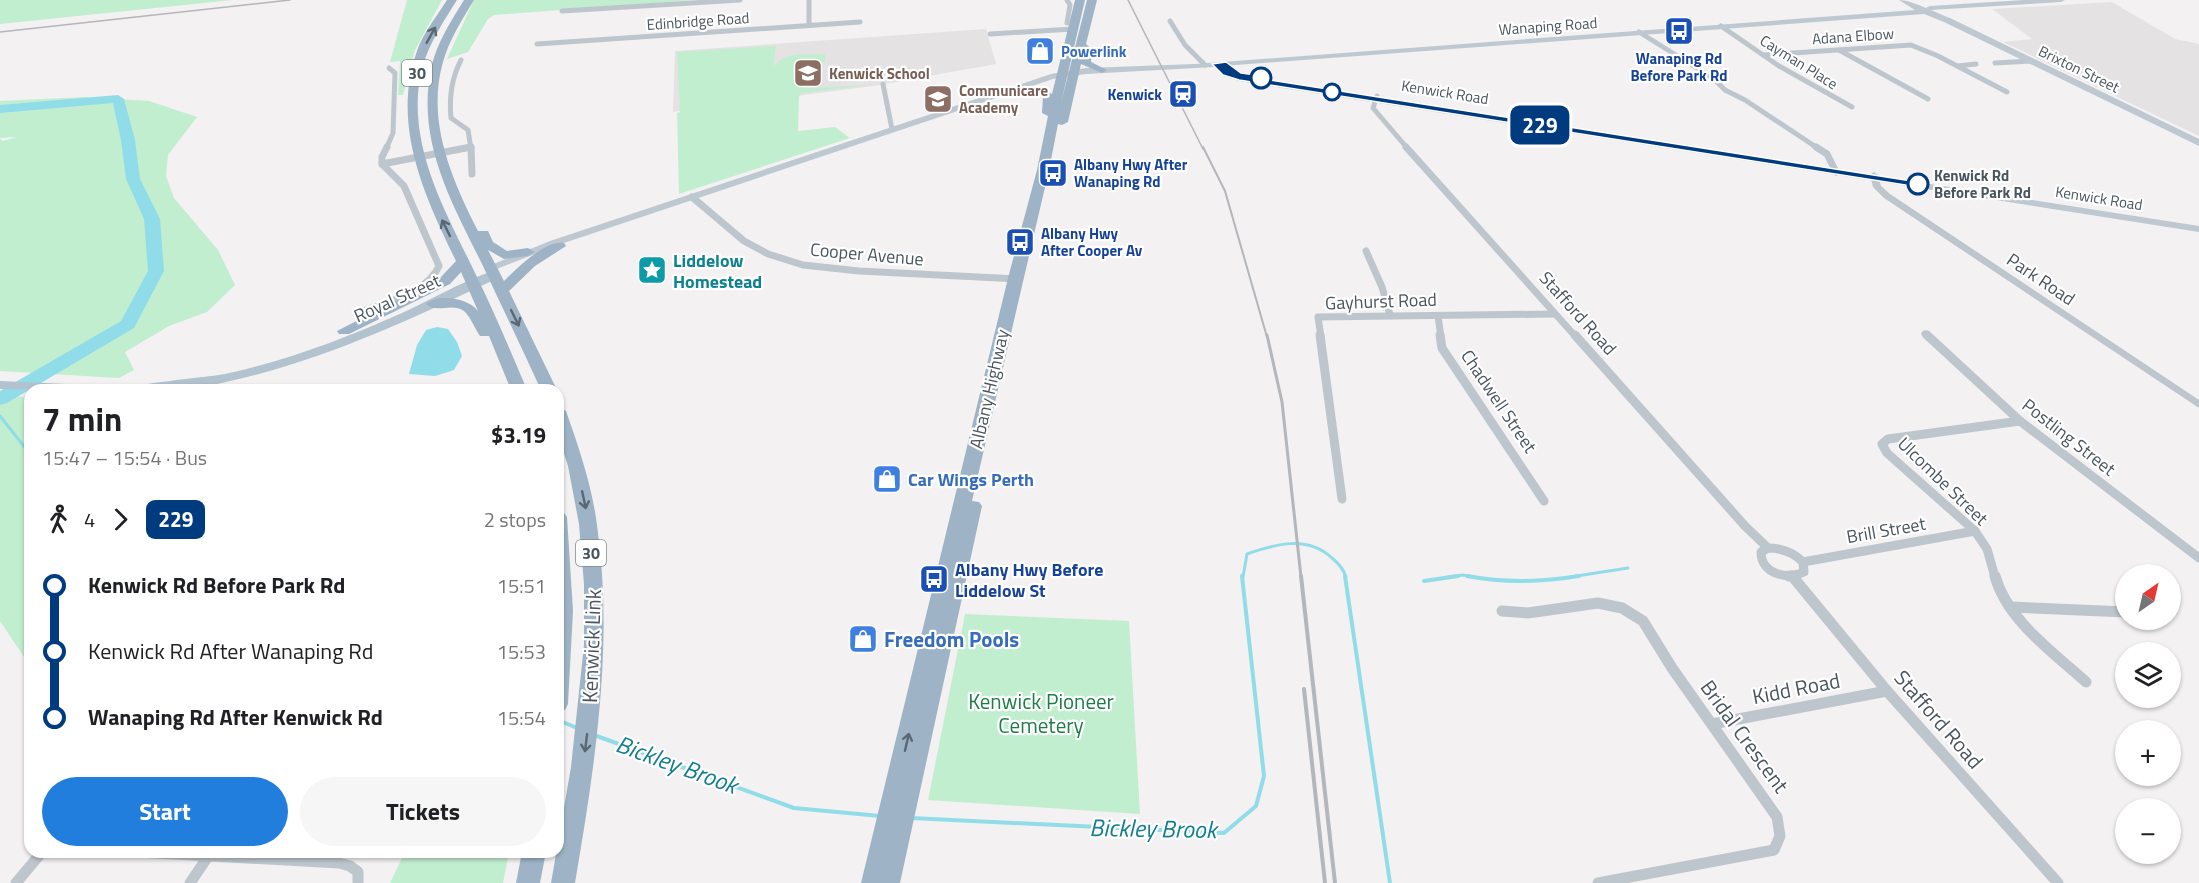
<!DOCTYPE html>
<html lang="en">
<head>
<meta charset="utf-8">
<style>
  :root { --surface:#fff; --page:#f6f6f6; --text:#202124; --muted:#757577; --accent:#227edc }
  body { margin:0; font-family:"Titillium Web",sans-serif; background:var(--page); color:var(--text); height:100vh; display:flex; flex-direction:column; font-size:22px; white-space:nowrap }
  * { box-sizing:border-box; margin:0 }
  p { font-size:20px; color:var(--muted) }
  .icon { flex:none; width:33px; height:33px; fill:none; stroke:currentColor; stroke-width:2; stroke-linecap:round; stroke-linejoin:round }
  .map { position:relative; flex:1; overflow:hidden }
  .panel { position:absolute; left:24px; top:384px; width:540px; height:474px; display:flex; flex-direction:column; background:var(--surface); border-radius:18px; box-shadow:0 2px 4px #0004 }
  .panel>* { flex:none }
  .badge { padding:0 12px; border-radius:9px; font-size:21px; line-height:39px }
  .needle { width:39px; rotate:34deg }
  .tools { position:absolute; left:2115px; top:564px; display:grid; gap:12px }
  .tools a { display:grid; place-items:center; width:66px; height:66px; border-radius:50%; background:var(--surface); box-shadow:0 2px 4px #0004; font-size:30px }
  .map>.badge { position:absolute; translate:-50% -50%; box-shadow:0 0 0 3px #fff }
  .legs { display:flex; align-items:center; gap:9px; height:66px; padding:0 18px; font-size:20px }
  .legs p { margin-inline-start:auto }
  .summary { display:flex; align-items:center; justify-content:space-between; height:102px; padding:0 18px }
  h1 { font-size:33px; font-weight:700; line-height:45px }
  .cta { display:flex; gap:12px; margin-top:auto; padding:12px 18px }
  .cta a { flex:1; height:69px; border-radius:36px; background:var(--accent); color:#fff; font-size:24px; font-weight:700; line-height:69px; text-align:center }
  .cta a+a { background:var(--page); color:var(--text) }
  ul { padding:0 18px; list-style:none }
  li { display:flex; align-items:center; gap:21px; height:66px; font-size:22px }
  li i { display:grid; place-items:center; width:9px; height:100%; margin:0 8px; background:currentColor }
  li i::after { content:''; width:15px; height:15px; margin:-8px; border:4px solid; border-radius:50%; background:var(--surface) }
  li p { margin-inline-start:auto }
  li:first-child i { background:linear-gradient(#0000 50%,currentColor 0) }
  li:last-child i { background:linear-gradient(currentColor 50%,#0000 0) }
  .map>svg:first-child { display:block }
  .education { fill:#e4e2e3 }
  .green { fill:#c2eed0 }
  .water { fill:#91dce9 }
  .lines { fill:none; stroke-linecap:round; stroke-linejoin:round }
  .stream-far1 { stroke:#91dce9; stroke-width:3 }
  .stream { stroke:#91dce9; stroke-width:4 }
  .river { fill:#91dce9; fill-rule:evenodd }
  .minor-far3 { stroke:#bdc6cd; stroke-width:5 }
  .minor-far2 { stroke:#bdc6cd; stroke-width:7 }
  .minor-far1 { stroke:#bdc6cd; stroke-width:9 }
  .minor { stroke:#bdc6cd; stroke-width:11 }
  .tertiary { fill:#bdc6cd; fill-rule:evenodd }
  .secondary { fill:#bec8d1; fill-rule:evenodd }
  .primary { fill:#b2c2ce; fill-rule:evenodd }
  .trunk { fill:#9eb4c6; fill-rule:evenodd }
  .rail-far3 { stroke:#b3b6bb; stroke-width:1.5 }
  .rail-far2 { stroke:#b3b6bb; stroke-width:2 }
  .rail-far1 { stroke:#b3b6bb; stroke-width:3 }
  .rail { stroke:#b3b6bb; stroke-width:4 }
  .oneway { stroke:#5a6873 }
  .line-1 { fill:#003b80; stroke:#fff; stroke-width:1.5 }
  .stop-1-dot { fill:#fff; stroke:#003b80; stroke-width:3 }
  .labels { text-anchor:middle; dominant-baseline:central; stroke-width:4.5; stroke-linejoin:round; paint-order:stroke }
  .far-street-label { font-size:15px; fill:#49555e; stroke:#fff }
  .far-shop-label { font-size:15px; font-weight:bold; fill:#366cbe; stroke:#fff; text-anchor:start }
  .far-transit-label { font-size:15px; font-weight:bold; fill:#164399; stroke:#fff; text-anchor:start }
  .far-education-label { font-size:15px; font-weight:bold; fill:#785e54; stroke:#fff; text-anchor:start }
  .far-stop-label { font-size:15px; font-weight:bold; fill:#49555e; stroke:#fff; text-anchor:start }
  .shield { fill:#fff; stroke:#80888e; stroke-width:1.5 }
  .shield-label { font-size:16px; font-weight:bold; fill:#49555e }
  .street-label { font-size:18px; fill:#49555e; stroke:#fff }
  .culture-label { font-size:18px; font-weight:bold; fill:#0d838f; stroke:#fff; text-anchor:start }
  .shop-label { font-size:18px; font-weight:bold; fill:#366cbe; stroke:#fff; text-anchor:start }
  .transit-label { font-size:18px; font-weight:bold; fill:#164399; stroke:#fff; text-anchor:start }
  .near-shop-label { font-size:21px; font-weight:bold; fill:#366cbe; stroke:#fff; text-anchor:start }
  .near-street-label { font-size:21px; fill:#49555e; stroke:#fff }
  .near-park-label { font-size:21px; fill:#1c7d47; stroke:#fff }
  .near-water-label { font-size:24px; font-style:italic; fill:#137e90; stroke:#fff }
</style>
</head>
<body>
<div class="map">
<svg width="2199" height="883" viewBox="0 0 2199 883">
  <rect width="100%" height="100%" fill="#f3f1f1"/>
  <g class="education">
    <polygon points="2112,2 2175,39 2199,44 2199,136 2003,42 2032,39 1992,9"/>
    <polygon points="986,29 996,64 873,86 673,112 675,51"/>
  </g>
  <g class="green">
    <polygon points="0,0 233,0 0,24"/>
    <polygon points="407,0 442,0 415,50 403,95 398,95 400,61 390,62"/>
    <polygon points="474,0 694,0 494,15 488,19 468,52 447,59"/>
    <path d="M776 46 773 68C782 51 807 55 825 54V62L806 64V86L809 88 871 85 801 93 799 97 798 131 835 127 850 138 679 194 677 113 680 112 677 52Z"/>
    <polygon points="84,97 149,101 197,117 168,155 166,176 174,198 218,250 235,285 207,312 169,326 125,352 134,370 119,378 0,371 0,139 3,141 17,137 0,138 0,101"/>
    <polygon points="0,396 30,397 30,666 0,621"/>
    <polygon points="965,614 1129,621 1140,814 928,800"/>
    <polygon points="405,852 509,852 503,883 390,883"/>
  </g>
  <polygon class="water" points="437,327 448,329 457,342 462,356 454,370 435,376 409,374 417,345 426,330"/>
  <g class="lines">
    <g class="stream-far1">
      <polyline points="0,416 30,454"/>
      <path d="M1243 577 1247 554C1276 544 1307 535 1332 558 1338 563 1344 570 1346 577"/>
      <polyline points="1448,577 1463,575 1474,577"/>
      <polyline points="1570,577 1628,568"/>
    </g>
    <g class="stream">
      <polyline points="1345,576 1390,883"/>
      <path d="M1467 576C1504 583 1543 582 1579 576"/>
      <polyline points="1424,581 1458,576"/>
      <polyline points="558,720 577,728"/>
      <polyline points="594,735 794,808 880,816"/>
      <polyline points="911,818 1224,833 1256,806 1264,776 1242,576"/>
    </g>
    <polygon class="river" points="118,95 124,99 135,140 140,179 160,219 164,271 134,328 7,403 0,405 0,391 121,321 148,271 144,219 126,179 121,140 113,103 0,113 0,105"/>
    <g class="minor-far3">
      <polyline points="809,0 809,25"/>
      <polyline points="1067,0 1070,5 1067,23"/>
      <polyline points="562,11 740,0"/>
      <polyline points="1170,21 1185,45 1205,65"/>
      <polyline points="1721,26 1779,66 1852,107"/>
      <polyline points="1639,32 1719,82"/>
      <polyline points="990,34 1073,29"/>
      <polyline points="537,44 860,22"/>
      <polyline points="1839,50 1928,99"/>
      <polyline points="1763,55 1911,45 1938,56 2007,92"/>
      <path d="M461 60C451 79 449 97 451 118L468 130 471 149"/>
      <polyline points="1995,63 2031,61"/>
      <polyline points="1958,66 1976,64"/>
      <polyline points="1716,81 1725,90 1745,100 1819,149"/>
      <polyline points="883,84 892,129"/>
      <polyline points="1377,96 1373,108 1408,149"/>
      <polyline points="386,149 393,133 395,73 389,68"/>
      <polyline points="463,149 471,147"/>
    </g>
    <g class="minor-far2">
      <polyline points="471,147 472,174"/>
      <polyline points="1406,147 1576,337"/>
      <polyline points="1816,147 1827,154 1836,172"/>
      <polyline points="382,164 471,147"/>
      <polyline points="692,197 744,241 768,254 803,265 859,271 1019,279"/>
      <polyline points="1366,251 1382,287 1390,315"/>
      <path d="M364 311C389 301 427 293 439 266L404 186 382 164V157L387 147"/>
      <polyline points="1438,316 1441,337"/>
      <polyline points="1925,334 1928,337"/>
      <polyline points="1321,337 1318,317 1555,314"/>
    </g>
    <g class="minor-far1">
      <polyline points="1320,335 1342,499"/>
      <polyline points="1440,335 1442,348 1544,501"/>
      <polyline points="1575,335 1745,526 1768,548"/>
      <polyline points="1927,335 2020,421 2199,558"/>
      <path d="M1768 548C1782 548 1793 552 1803 562L1804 572C1787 580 1761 574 1761 552Z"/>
      <polyline points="1803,562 1975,531"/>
      <polyline points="1995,577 1987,549 1975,531 1887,453 1882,444 1888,439 2020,421"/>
    </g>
    <g class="minor">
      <polyline points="1789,576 1792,576"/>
      <path d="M1995 576C2007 620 2053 652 2086 682"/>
      <polyline points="1793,577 1887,691 2058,883"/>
      <polyline points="2010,607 2126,612"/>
      <polyline points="1502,611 1528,613 1598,603 1622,608 1643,621 1672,668 1777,817 1780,836 1774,850 1598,883"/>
      <polyline points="1712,724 1887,691"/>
      <polyline points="138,852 339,863 350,866 358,872 358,883"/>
      <polyline points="16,883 42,852"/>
      <polyline points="190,883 209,855"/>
    </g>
    <polygon class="tertiary" points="1874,172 1878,175 1881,186 1890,194 2199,400 2199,408 1884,198 1873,187 1870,175"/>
    <g class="secondary">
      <path d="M1899 0C1912 0 1936 13 1950 18L2199 139V146L1944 22 1924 14 1223 66 1229 72 1240 76 2199 226V232L1239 81 1223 76 1214 67 1086 74 1053 79 558 245 494 270 490 271 484 268 550 241 1051 74 1086 68 1195 64 1915 10Z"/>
      <polygon points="2024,0 2065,0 2061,2 1930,10 1926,8 1930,6"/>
    </g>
    <g class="primary">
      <path d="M494 271 500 275 498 278C397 326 294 374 182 390 163 392 142 390 123 390 128 384 210 377 225 374 286 361 346 338 402 313 429 301 468 278 494 271Z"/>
      <polygon points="0,381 110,386 117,390 0,389"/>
    </g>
    <g class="trunk">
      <path d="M447 0H457C440 27 424 51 419 83 410 153 448 216 477 277 495 314 511 352 527 390H511L489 336H480C475 329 470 316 464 311 452 302 436 314 426 304 438 293 469 298 478 311L461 272 450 284 349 334H339L337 331 440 278 456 261C424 195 391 125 417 51 423 33 437 16 447 0Z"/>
      <path d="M464 0H474C462 20 449 40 443 62 426 121 452 180 478 231H488L493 242 507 251 528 248 535 252 528 256 504 259 488 250 504 281C516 269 546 239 564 243L566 246 535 266 509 291 557 390H541C522 348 502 307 483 266 453 205 418 145 430 75 434 47 450 23 464 0Z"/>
      <path d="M1075 0H1085L1061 103 1087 0H1097L1086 44 1092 49 1091 62 1107 70 1102 73 1081 64 1068 122 1062 125 1058 124 1049 170 972 501 979 502 982 506 900 883H861L1008 278 1037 170 1048 116 1042 113 1043 96 1023 95 1018 92C1026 86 1044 88 1052 94Z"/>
      <path d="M558 406 566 411C579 448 592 486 597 525 614 645 595 765 575 883H551L571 767 584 645V584L579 524 568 466 558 435Z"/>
      <polygon points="558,511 564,513 567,517 573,611 568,704 565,710 558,712"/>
      <polygon points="522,852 546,852 540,883 516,883"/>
    </g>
    <g class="rail-far3">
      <polyline points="1128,0 1203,149"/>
      <polyline points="0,32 290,0"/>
    </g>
    <polyline class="rail-far2" points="1203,147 1225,191 1267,337"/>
    <polyline class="rail-far1" points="1267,335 1282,402 1301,577"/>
    <g class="rail">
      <polyline points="1301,576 1335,883"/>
      <polyline points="1304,689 1325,883"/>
    </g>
  </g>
  <defs><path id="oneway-shaft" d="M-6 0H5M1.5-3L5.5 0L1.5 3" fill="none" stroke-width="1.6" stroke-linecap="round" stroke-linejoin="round" transform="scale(1.5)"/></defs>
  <g class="oneway">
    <use href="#oneway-shaft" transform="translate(431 35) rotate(-61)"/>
    <use href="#oneway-shaft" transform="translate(446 228) rotate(-116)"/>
    <use href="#oneway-shaft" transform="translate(515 318) rotate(64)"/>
    <use href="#oneway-shaft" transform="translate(584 500) rotate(78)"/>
    <use href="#oneway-shaft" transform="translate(907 742) rotate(-77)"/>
    <use href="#oneway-shaft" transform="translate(586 743) rotate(97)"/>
  </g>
  <polygon class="line-1" points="1226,62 1241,73 1264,76 1264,79 1918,182 1922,184 1918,187 1239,80 1223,75 1212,64"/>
  <defs>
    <g id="bus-square" transform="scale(1.5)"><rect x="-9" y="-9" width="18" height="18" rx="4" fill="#1a4fb4" stroke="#fff"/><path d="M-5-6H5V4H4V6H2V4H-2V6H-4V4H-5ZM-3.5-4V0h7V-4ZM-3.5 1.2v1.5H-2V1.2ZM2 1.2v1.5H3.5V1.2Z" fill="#fff"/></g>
    <g id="shop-square" transform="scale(1.5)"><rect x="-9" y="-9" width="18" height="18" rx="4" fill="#3f7fe0" stroke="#fff"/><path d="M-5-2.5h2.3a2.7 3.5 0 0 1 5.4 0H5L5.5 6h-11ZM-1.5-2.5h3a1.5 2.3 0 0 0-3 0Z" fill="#fff"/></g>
    <g id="school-square" transform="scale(1.5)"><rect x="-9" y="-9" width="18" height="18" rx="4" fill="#8d6e63" stroke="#fff"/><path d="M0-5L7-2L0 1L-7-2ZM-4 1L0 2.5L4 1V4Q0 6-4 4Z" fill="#fff"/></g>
    <g id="station-square" transform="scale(1.5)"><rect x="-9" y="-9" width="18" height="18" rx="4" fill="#1a4fb4" stroke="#fff"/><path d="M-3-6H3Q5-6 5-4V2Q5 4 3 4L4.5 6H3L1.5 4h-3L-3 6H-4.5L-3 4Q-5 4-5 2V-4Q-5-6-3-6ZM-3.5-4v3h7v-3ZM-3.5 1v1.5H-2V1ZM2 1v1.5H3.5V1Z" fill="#fff"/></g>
    <g id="sight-square" transform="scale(1.5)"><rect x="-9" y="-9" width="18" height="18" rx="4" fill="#0f9aa8" stroke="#fff"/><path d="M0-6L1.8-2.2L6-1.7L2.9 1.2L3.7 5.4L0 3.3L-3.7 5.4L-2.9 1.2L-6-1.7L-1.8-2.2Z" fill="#fff"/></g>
  </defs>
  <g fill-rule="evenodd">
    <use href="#bus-square" x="1679" y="31"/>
    <use href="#shop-square" x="1040" y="51"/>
    <use href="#school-square" x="808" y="73"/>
    <use href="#station-square" x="1183" y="94"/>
    <use href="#school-square" x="938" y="99"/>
    <use href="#bus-square" x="1053" y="173"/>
    <use href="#bus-square" x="1020" y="242"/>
    <use href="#sight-square" x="652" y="270"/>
    <use href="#shop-square" x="887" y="479"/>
    <use href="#bus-square" x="934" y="579"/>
    <use href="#shop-square" x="863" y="639"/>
  </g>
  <g class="stop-1-dot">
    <circle cx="1261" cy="78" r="10"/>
    <circle cx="1332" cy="92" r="8"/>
    <circle cx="1918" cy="184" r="10"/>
  </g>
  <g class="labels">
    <g class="far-street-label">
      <text transform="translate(698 21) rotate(-4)">Edinbridge Road</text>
      <text transform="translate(1548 26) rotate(-4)">Wanaping Road</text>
      <text transform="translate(1853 36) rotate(-4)">Adana Elbow</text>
      <text transform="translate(1799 62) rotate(32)">Cayman Place</text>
      <text transform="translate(2079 69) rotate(26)">Brixton Street</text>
      <text transform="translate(1445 92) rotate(9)">Kenwick Road</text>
      <text transform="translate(2099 198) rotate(9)">Kenwick Road</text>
    </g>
    <g class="far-shop-label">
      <text x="1061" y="51">Powerlink</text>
    </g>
    <g class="far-transit-label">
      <text x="1679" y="58" text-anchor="middle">Wanaping Rd<tspan x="1679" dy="17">Before Park Rd</tspan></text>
      <text x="1162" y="94" text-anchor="end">Kenwick</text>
      <text x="1074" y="164">Albany Hwy After<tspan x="1074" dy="17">Wanaping Rd</tspan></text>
      <text x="1041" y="233">Albany Hwy<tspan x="1041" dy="17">After Cooper Av</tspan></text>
    </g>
    <g class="far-education-label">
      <text x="829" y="73">Kenwick School</text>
      <text x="959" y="90">Communicare<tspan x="959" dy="17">Academy</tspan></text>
    </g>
    <g class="far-stop-label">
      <text x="1934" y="175">Kenwick Rd<tspan x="1934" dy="17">Before Park Rd</tspan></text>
    </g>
    <g class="shield">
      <rect x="402" y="60" width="30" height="26" rx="4.5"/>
      <rect x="576" y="540" width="30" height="26" rx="4.5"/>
    </g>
    <g class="shield-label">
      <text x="417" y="73">30</text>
      <text x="591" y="553">30</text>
    </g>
    <g class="street-label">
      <text transform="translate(867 254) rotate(5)">Cooper Avenue</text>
      <text transform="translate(2041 279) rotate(34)">Park Road</text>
      <text transform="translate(397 298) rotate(-24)">Royal Street</text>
      <text transform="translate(1381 301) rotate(-2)">Gayhurst Road</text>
      <text transform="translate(1578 313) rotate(48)">Stafford Road</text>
      <text transform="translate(989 389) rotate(-77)">Albany Highway</text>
      <text transform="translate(1499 401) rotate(56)">Chadwell Street</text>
      <text transform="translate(2069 437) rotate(38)">Postling Street</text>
      <text transform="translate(1943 481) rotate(44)">Ulcombe Street</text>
      <text transform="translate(1886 530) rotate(-10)">Brill Street</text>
    </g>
    <g class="culture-label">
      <text x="673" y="260">Liddelow<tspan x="673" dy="21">Homestead</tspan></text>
    </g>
    <g class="shop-label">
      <text x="908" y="479">Car Wings Perth</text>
    </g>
    <g class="transit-label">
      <text x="955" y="569">Albany Hwy Before<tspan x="955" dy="21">Liddelow St</tspan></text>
    </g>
    <g class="near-shop-label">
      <text x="884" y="639">Freedom Pools</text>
    </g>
    <g class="near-street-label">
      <text transform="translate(591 646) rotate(-88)">Kenwick Link</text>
      <text transform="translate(1796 688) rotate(-11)">Kidd Road</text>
      <text transform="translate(1939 719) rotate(49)">Stafford Road</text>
      <text transform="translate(1745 736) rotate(54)">Bridal Crescent</text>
    </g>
    <g class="near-park-label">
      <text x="1041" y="701">Kenwick Pioneer<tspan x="1041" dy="24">Cemetery</tspan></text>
    </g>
    <g class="near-water-label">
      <text transform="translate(677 764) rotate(20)">Bickley Brook</text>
      <text transform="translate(1153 828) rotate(1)">Bickley Brook</text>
    </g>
  </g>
</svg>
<div class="tools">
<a><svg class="needle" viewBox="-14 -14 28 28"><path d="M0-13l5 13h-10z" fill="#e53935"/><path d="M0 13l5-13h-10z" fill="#757577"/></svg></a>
<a><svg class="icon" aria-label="layers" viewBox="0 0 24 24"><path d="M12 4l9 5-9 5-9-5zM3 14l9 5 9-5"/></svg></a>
<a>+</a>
<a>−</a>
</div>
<b class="badge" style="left:1540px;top:125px;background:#003b80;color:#fff">229</b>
<section class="panel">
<div class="summary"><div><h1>7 min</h1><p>15:47 – 15:54 · Bus</p></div><b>$3.19</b></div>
<div class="legs"><svg class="icon" aria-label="walk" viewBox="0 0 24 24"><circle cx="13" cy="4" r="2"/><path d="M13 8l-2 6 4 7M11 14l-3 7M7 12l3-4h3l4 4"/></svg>4<svg class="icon" aria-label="forward" viewBox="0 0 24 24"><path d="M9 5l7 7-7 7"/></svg><b class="badge" style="background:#003b80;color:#fff">229</b><p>2 stops</p></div>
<ul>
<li><i style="color:#003b80"></i><b>Kenwick Rd Before Park Rd</b><p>15:51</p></li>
<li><i style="color:#003b80"></i><span>Kenwick Rd After Wanaping Rd</span><p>15:53</p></li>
<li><i style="color:#003b80"></i><b>Wanaping Rd After Kenwick Rd</b><p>15:54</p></li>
</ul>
<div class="cta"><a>Start</a><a>Tickets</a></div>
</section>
</div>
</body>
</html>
